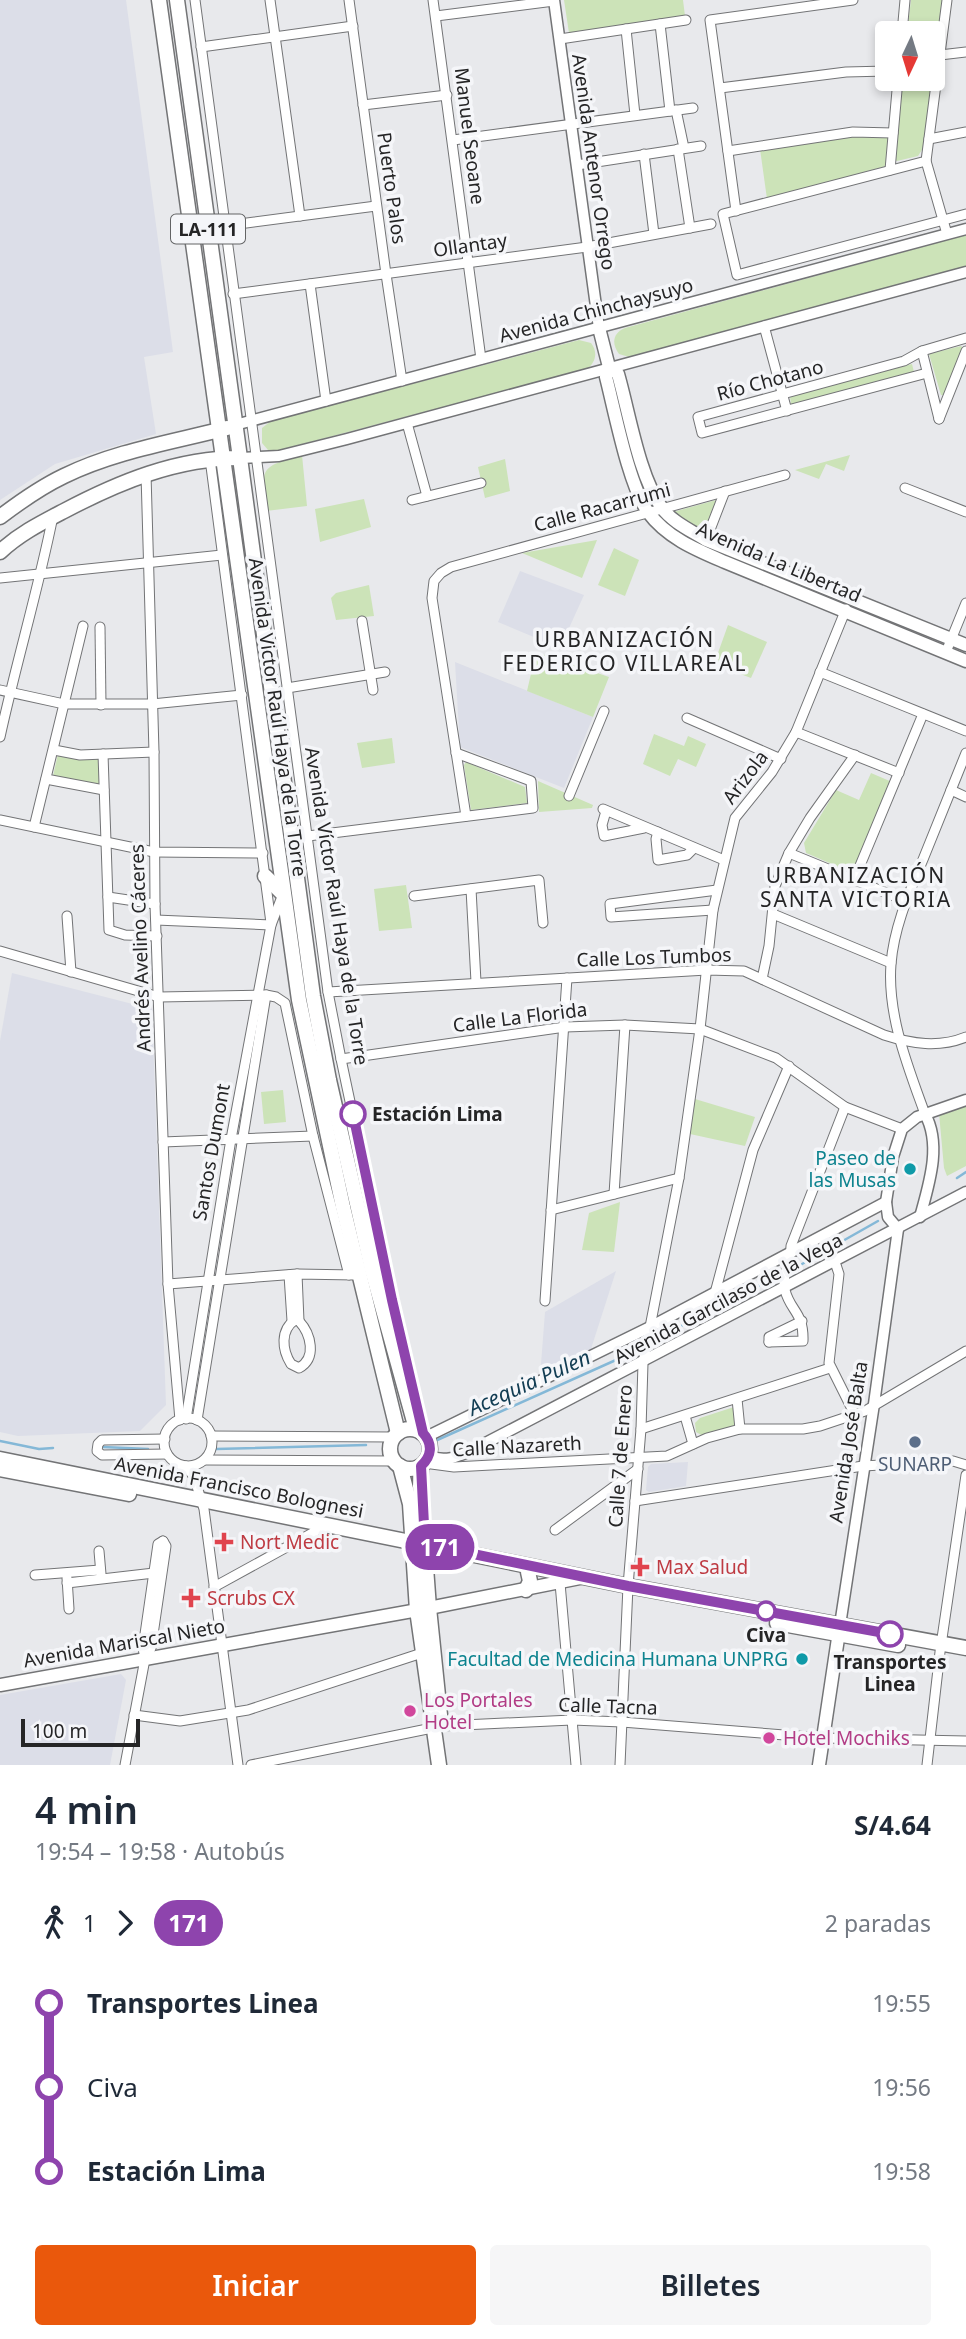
<!DOCTYPE html>
<html lang="es">
<head>
<meta charset="utf-8">
<style>
  :root { --surface:#fff; --page:#f6f6f7; --text:#1f2937; --muted:#747a83; --accent:#ea580c }
  body { margin:0; font-family:"Noto Sans",sans-serif; background:var(--page); color:var(--text); height:100vh; display:flex; flex-direction:column; font-size:26px; white-space:nowrap }
  * { box-sizing:border-box; margin:0 }
  p { font-size:23px; color:var(--muted) }
  .icon { flex:none; width:38px; height:38px; fill:none; stroke:currentColor; stroke-width:2; stroke-linecap:round; stroke-linejoin:round }
  .map { position:relative; height:1765px; overflow:hidden }
  .sheet { display:flex; flex-direction:column; background:var(--surface); flex:1 }
  .sheet>* { flex:none }
  .badge { padding:0 14px; border-radius:23px; font-size:24px; line-height:46px }
  .needle { width:46px; rotate:184deg }
  .fabs { position:absolute; left:875px; top:21px; display:grid; gap:14px }
  .fabs a { display:grid; place-items:center; width:70px; height:70px; border-radius:7px; background:var(--surface); box-shadow:0 4px 10px #0003; font-size:35px }
  .scale { position:absolute; left:21px; bottom:18px; width:119px; box-sizing:border-box; padding-left:7px; border:4px solid #252526; border-top:0; font-size:19px; line-height:24px; white-space:nowrap; color:#252526; -webkit-text-stroke:5px #f5f6f9; paint-order:stroke }
  .map>.badge { position:absolute; translate:-50% -50%; box-shadow:0 0 0 4px #fff }
  .legs { display:flex; align-items:center; gap:10px; height:77px; padding:0 35px; font-size:23px }
  .legs p { margin-inline-start:auto }
  .headline { display:flex; align-items:center; justify-content:space-between; height:119px; padding:0 35px }
  h1 { font-size:38px; font-weight:600; line-height:52px }
  .primary-button { display:flex; gap:14px; margin-top:auto; padding:14px 35px }
  .primary-button a { flex:1; height:80px; border-radius:7px; background:var(--accent); color:#fff; font-size:28px; font-weight:600; line-height:80px; text-align:center }
  .primary-button a+a { background:var(--page); color:var(--text) }
  ul { padding:0 35px; list-style:none }
  li { display:flex; align-items:center; gap:24px; height:84px; font-size:26px }
  li i { display:grid; place-items:center; width:10px; height:100%; margin:0 9px; background:currentColor }
  li i::after { content:''; width:18px; height:18px; margin:-9px; border:5px solid; border-radius:50%; background:var(--surface) }
  li p { margin-inline-start:auto }
  li:first-child i { background:linear-gradient(#0000 50%,currentColor 0) }
  li:last-child i { background:linear-gradient(currentColor 50%,#0000 0) }
  .map>svg:first-child { display:block }
  .built { fill:#dcdee8 }
  .green { fill:#cce3b8 }
  .lines { fill:none; stroke-linecap:round; stroke-linejoin:round }
  .stream { stroke:#84b8d7; stroke-width:2.5 }
  .minor-casing { stroke:#737476; stroke-width:11 }
  .tertiary-casing { stroke:#737476; stroke-width:13 }
  .secondary-casing { stroke:#737476; stroke-width:15 }
  .primary-casing { stroke:#737476; stroke-width:17 }
  .trunk-casing { stroke:#737476; stroke-width:17 }
  .minor { stroke:#fff; stroke-width:9 }
  .tertiary { stroke:#fff; stroke-width:10 }
  .secondary { stroke:#fff; stroke-width:12 }
  .primary { stroke:#fff; stroke-width:14 }
  .trunk { stroke:#fff; stroke-width:14 }
  .line-1-casing { stroke:#fff; stroke-width:16 }
  .line-1 { stroke:#8e44ad; stroke-width:10 }
  .stop-1-dot { fill:#fff; stroke:#8e44ad; stroke-width:3.5 }
  .culture-dot { fill:#0f9aa8; stroke:#f5f6f9; stroke-width:2.5 }
  .service-dot { fill:#5c6f8a; stroke:#f5f6f9; stroke-width:2.5 }
  .health-dot { fill:#e0444e; stroke:#f5f6f9; stroke-width:2.5 }
  .hotel-dot { fill:#d1479c; stroke:#f5f6f9; stroke-width:2.5 }
  .labels { text-anchor:middle; dominant-baseline:central; stroke-width:7; stroke-linejoin:round; paint-order:stroke }
  .shield { fill:#f5f6f9; stroke:#636465; stroke-width:2 }
  .shield-label { font-size:18px; font-weight:bold; fill:#252526 }
  .street-label { font-size:19px; fill:#252526; stroke:#f5f6f9 }
  .stop-label { font-size:19px; font-weight:bold; fill:#252526; stroke:#f5f6f9 }
  .culture-label { font-size:19px; fill:#0d838f; stroke:#f5f6f9; text-anchor:end }
  .service-label { font-size:19px; fill:#4e5e75; stroke:#f5f6f9 }
  .health-label { font-size:19px; fill:#be3a42; stroke:#f5f6f9; text-anchor:start }
  .hotel-label { font-size:19px; fill:#b23c85; stroke:#f5f6f9; text-anchor:start }
  .neighbourhood-label { font-size:21px; letter-spacing:2px; fill:#252526; stroke:#f5f6f9 }
  .water-label { font-size:21px; font-style:italic; fill:#123d53; stroke:#f5f6f9 }
</style>
</head>
<body>
<div class="map">
<svg width="966" height="1765" viewBox="0 0 966 1765">
  <rect width="100%" height="100%" fill="#e8e9ec"/>
  <g class="built">
    <polygon points="0,0 126,0 173,352 144,357 156,434 55,464 0,500"/>
    <polygon points="520,571 584,595 560,648 498,622"/>
    <polygon points="455,662 593,717 564,788 460,747"/>
    <polygon points="12,973 152,1009 166,1405 140,1431 18,1436 0,1432 0,1041"/>
    <polygon points="616,1271 590,1352 540,1377 545,1312"/>
    <polygon points="688,1462 686,1486 649,1492 646,1490 648,1467 651,1464"/>
    <polygon points="121,1674 126,1680 110,1765 0,1765 0,1695"/>
  </g>
  <g class="green">
    <polygon points="564,0 683,0 685,16 569,33"/>
    <polygon points="911,0 945,0 927,142 918,156 897,161 895,160 903,79 933,79 933,33 907,33"/>
    <polygon points="842,136 884,136 889,139 886,166 767,199 760,149"/>
    <path d="M966 235V267L629 357 619 354C611 343 613 333 625 328Z"/>
    <path d="M579 340 591 343C598 352 596 362 587 369L276 451 268 450 262 443V428L271 421Z"/>
    <polygon points="961,346 964,349 945,395 941,395 929,354"/>
    <polygon points="912,364 914,372 791,405 790,396"/>
    <path d="M302 455 307 506 266 511C262 467 258 468 302 455Z"/>
    <polygon points="850,455 844,471 826,464 819,479 795,470"/>
    <polygon points="505,459 510,491 485,498 478,467"/>
    <polygon points="364,499 371,527 320,542 315,509"/>
    <polygon points="716,500 704,531 673,512"/>
    <polygon points="597,540 582,578 522,553"/>
    <polygon points="614,548 639,560 625,596 598,585"/>
    <polygon points="369,585 374,616 336,620 331,598 336,593"/>
    <polygon points="728,625 767,642 751,678 714,664"/>
    <polygon points="536,652 609,677 593,717 527,691"/>
    <polygon points="654,734 684,746 688,736 706,744 696,767 678,759 670,776 643,764"/>
    <polygon points="392,738 395,763 362,768 357,743"/>
    <polygon points="58,754 102,757 101,786 53,776"/>
    <polygon points="466,762 525,787 527,803 471,810 464,765"/>
    <polygon points="871,773 892,782 853,873 806,853 804,843 836,790 859,800"/>
    <polygon points="538,781 593,805 592,808 539,812"/>
    <polygon points="406,885 412,928 379,931 374,889"/>
    <polygon points="283,1090 286,1122 264,1124 261,1092"/>
    <polygon points="695,1099 755,1117 745,1146 690,1134"/>
    <polygon points="966,1106 966,1166 947,1176 944,1168 939,1113"/>
    <polygon points="620,1202 614,1252 582,1250 589,1213"/>
    <polygon points="734,1407 737,1425 703,1436 696,1432 695,1423 700,1418"/>
  </g>
  <g class="lines">
    <g class="stream">
      <polyline points="957,1178 966,1172"/>
      <polyline points="795,1268 878,1221"/>
      <polyline points="656,1339 777,1276"/>
      <polyline points="0,1441 39,1449 53,1448"/>
      <polyline points="435,1441 636,1351"/>
      <polyline points="103,1447 148,1449"/>
      <polyline points="216,1449 366,1445"/>
    </g>
    <g class="minor-casing">
      <g id="minor">
        <polyline points="195,0 328,992 341,1059 392,1300 418,1411"/>
        <polyline points="270,0 300,216"/>
        <polyline points="349,0 386,274 402,381"/>
        <polyline points="433,0 481,359"/>
        <polyline points="947,0 926,161 723,214 737,275 966,214"/>
        <polyline points="436,16 554,1"/>
        <polyline points="660,24 670,111"/>
        <polyline points="626,29 635,115"/>
        <polyline points="902,33 905,0"/>
        <polyline points="560,39 686,20"/>
        <polyline points="201,47 353,26"/>
        <polyline points="940,55 966,52"/>
        <polyline points="720,88 846,72 887,71"/>
        <polyline points="363,105 447,95"/>
        <polyline points="676,110 684,148"/>
        <polyline points="929,139 966,132"/>
        <polyline points="453,140 693,108"/>
        <polyline points="678,149 690,228"/>
        <polyline points="728,151 853,132 893,133"/>
        <polyline points="644,154 654,234"/>
        <polyline points="926,161 947,234"/>
        <polyline points="577,165 701,146"/>
        <polyline points="890,170 898,79"/>
        <polyline points="736,211 710,20 853,0"/>
        <polyline points="224,226 376,206"/>
        <polyline points="310,284 326,401"/>
        <polyline points="233,294 587,247 711,224"/>
        <polyline points="764,326 787,411"/>
        <polyline points="922,351 939,419"/>
        <polyline points="927,373 702,433 698,417 904,361 922,351 966,338"/>
        <polyline points="939,419 966,351"/>
        <polyline points="407,423 427,496"/>
        <polyline points="210,459 271,923"/>
        <polyline points="146,474 154,752 155,904 168,1284 180,1420"/>
        <polyline points="905,488 966,512"/>
        <polyline points="412,500 481,483"/>
        <polyline points="706,540 725,491"/>
        <polyline points="0,578 222,555"/>
        <polyline points="362,621 373,690"/>
        <polyline points="100,627 101,705"/>
        <polyline points="946,652 966,603"/>
        <polyline points="820,672 966,731"/>
        <polyline points="287,688 385,672"/>
        <polyline points="0,690 64,704 152,704 242,695"/>
        <polyline points="687,718 781,759"/>
        <polyline points="796,732 899,773"/>
        <path d="M0 737C16 663 38 591 53 516"/>
        <polyline points="54,750 80,755 154,752"/>
        <polyline points="103,754 109,930 125,935 157,936"/>
        <polyline points="46,779 104,790"/>
        <polyline points="951,790 966,797"/>
        <polyline points="569,796 604,711"/>
        <polyline points="603,809 724,860"/>
        <polyline points="606,811 602,825 604,836 644,828"/>
        <polyline points="466,816 432,598 434,581 441,573 451,567 785,475"/>
        <polyline points="0,820 154,852 263,853"/>
        <polyline points="34,827 83,626"/>
        <polyline points="658,832 656,839 658,860 687,855 694,848"/>
        <polyline points="308,836 533,808 531,781 456,753"/>
        <polyline points="789,853 906,901"/>
        <polyline points="854,880 923,714"/>
        <polyline points="471,889 476,982"/>
        <polyline points="414,896 539,880 543,923"/>
        <polyline points="108,897 155,904"/>
        <polyline points="713,910 611,917 610,904 717,890"/>
        <polyline points="773,914 891,963"/>
        <polyline points="67,916 71,972"/>
        <polyline points="156,920 271,925"/>
        <polyline points="0,951 159,997 266,995 276,997 285,1003 313,1136 349,1275"/>
        <polyline points="762,979 769,946 775,886 789,853 810,818 855,755"/>
        <path d="M328 992 707 970 744 971 884 1035C912 1044 939 1048 966 1037"/>
        <polyline points="341,1059 565,1027 625,1025 700,1029 776,1058 845,1107 902,1129"/>
        <path d="M925 1114C908 1067 887 1015 891 964 894 926 910 891 924 857 938 822 952 787 966 753"/>
        <polyline points="163,1142 313,1136"/>
        <polyline points="614,1194 625,1025"/>
        <polyline points="551,1210 679,1178"/>
        <polyline points="835,1262 839,1274 829,1363 855,1415"/>
        <polyline points="297,1274 299,1321"/>
        <polyline points="289,1275 292,1321"/>
        <polyline points="168,1284 297,1274 355,1275"/>
        <polyline points="715,1293 753,1150 789,1066"/>
        <polyline points="545,1301 567,978"/>
        <path d="M295 1320 299 1321C311 1334 317 1358 299 1368L291 1364C282 1350 280 1330 295 1320Z"/>
        <path d="M769 1342 803 1341C804 1312 790 1311 785 1290 781 1276 791 1260 791 1246L845 1107"/>
        <polyline points="769,1342 769,1337 802,1321"/>
        <polyline points="737,1399 740,1429"/>
        <polyline points="685,1416 693,1444"/>
        <circle cx="188" cy="1442" r="24"/>
        <polyline points="186,1419 231,1139 271,925 283,894"/>
        <polyline points="197,1420 266,995"/>
        <polyline points="641,1429 830,1368"/>
        <polyline points="211,1436 394,1437"/>
        <polyline points="165,1439 102,1440 98,1444 97,1451 102,1455 167,1454"/>
        <polyline points="205,1460 395,1461"/>
        <polyline points="424,1463 454,1467 667,1456 707,1438 740,1429 803,1429 820,1426 865,1411 966,1351"/>
        <polyline points="186,1466 194,1477 204,1509 238,1765"/>
        <polyline points="635,1501 863,1466 953,1461 966,1465"/>
        <polyline points="555,1530 638,1469"/>
        <polyline points="99,1551 101,1574"/>
        <polyline points="35,1575 100,1570"/>
        <polyline points="67,1578 69,1609"/>
        <polyline points="67,1583 154,1573"/>
        <polyline points="560,1583 576,1765"/>
        <polyline points="214,1587 316,1531"/>
        <polyline points="145,1659 151,1648 166,1546 163,1541"/>
        <polyline points="134,1715 180,1721 248,1710 422,1653"/>
        <polyline points="125,1765 145,1659 143,1648 158,1544 163,1541"/>
        <polyline points="251,1765 442,1726 572,1720 622,1722 823,1738 966,1741"/>
        <polyline points="620,1765 628,1586 641,1429 643,1363 679,1178 700,1029 713,910 735,818 772,772 796,732 846,609"/>
        <polyline points="927,1765 940,1652 966,1475"/>
      </g>
    </g>
    <g class="tertiary-casing">
      <g id="tertiary">
        <polyline points="554,0 599,328"/>
        <polyline points="235,425 966,229"/>
        <polyline points="240,458 279,456 347,439 966,272"/>
        <path d="M920 1217C929 1184 942 1145 925 1114"/>
        <polyline points="898,1229 888,1217 886,1202 893,1157 902,1129 917,1117 966,1100"/>
        <polyline points="426,1437 650,1327 886,1202"/>
        <path d="M429 1456C447 1463 459 1456 476 1448L966 1192"/>
        <polyline points="840,1625 874,1404 898,1229"/>
      </g>
    </g>
    <g class="secondary-casing">
      <g id="secondary">
        <path d="M599 328 609 367 606 377C615 412 629 486 648 512 667 538 697 550 725 562L966 661"/>
        <path d="M609 367 618 374C629 412 639 477 662 508 672 522 692 531 706 540L966 645"/>
        <polyline points="0,1685 429,1608 585,1577"/>
        <polyline points="819,1765 840,1625"/>
      </g>
    </g>
    <g class="primary-casing">
      <g id="primary">
        <polyline points="223,458 299,1000 343,1207 398,1433"/>
        <polyline points="240,458 313,996 329,1080 372,1270 416,1429"/>
        <polyline points="265,876 283,894"/>
        <circle cx="410" cy="1449" r="20"/>
        <polyline points="0,1459 628,1586 966,1648"/>
        <polyline points="400,1466 410,1504 417,1610 439,1765"/>
        <polyline points="421,1466 420,1486 429,1608 440,1715"/>
        <polyline points="0,1469 129,1494"/>
        <polyline points="526,1590 530,1581 528,1572"/>
        <polyline points="777,1623 898,1645"/>
      </g>
    </g>
    <g class="trunk-casing">
      <g id="trunk">
        <polyline points="159,0 223,458"/>
        <path d="M0 517C21 501 41 487 64 476 115 451 173 442 227 428"/>
        <path d="M0 552C19 534 41 523 64 511 119 482 177 458 240 458L177 0"/>
      </g>
    </g>
    <use href="#minor" class="minor"/>
    <use href="#tertiary" class="tertiary"/>
    <use href="#secondary" class="secondary"/>
    <use href="#primary" class="primary"/>
    <use href="#trunk" class="trunk"/>
  </g>
  <g class="lines">
    <g class="line-1-casing">
      <path id="line-1" d="M353 1114 392 1300 423 1433C433 1444 432 1456 421 1466L425 1544 628 1586 890 1634"/>
    </g>
    <use href="#line-1" class="line-1"/>
  </g>
  <g class="stop-1-dot">
    <circle cx="353" cy="1114" r="12"/>
    <circle cx="766" cy="1611" r="9"/>
    <circle cx="890" cy="1634" r="12"/>
  </g>
  <g class="culture-dot">
    <circle cx="910" cy="1169" r="7"/>
    <circle cx="802" cy="1659" r="7"/>
  </g>
  <circle class="service-dot" cx="915" cy="1442" r="7"/>
  <g class="health-dot">
    <path d="M220.5 1531.5h7v7h7v7h-7v7h-7v-7h-7v-7h7z"/>
    <path d="M636.5 1556.5h7v7h7v7h-7v7h-7v-7h-7v-7h7z"/>
    <path d="M187.5 1587.5h7v7h7v7h-7v7h-7v-7h-7v-7h7z"/>
  </g>
  <g class="hotel-dot">
    <circle cx="410" cy="1711" r="7"/>
    <circle cx="769" cy="1738" r="7"/>
  </g>
  <g class="labels">
    <rect class="shield" x="171" y="214.5" width="74" height="29" rx="5"/>
    <g class="shield-label">
      <text x="208" y="229">LA-111</text>
    </g>
    <g class="street-label">
      <text transform="translate(470 136) rotate(83)">Manuel Seoane</text>
      <text transform="translate(594 162) rotate(82)">Avenida Antenor Orrego</text>
      <text transform="translate(392 188) rotate(82)">Puerto Palos</text>
      <text transform="translate(470 245) rotate(-8)">Ollantay</text>
      <text transform="translate(596 310) rotate(-15)">Avenida Chinchaysuyo</text>
      <text transform="translate(770 380) rotate(-15)">Río Chotano</text>
      <text transform="translate(602 507) rotate(-15)">Calle Racarrumi</text>
      <text transform="translate(779 562) rotate(23)">Avenida La Libertad</text>
      <text transform="translate(278 717) rotate(82)">Avenida Victor Raúl Haya de la Torre</text>
      <text transform="translate(745 777) rotate(-53)">Arizola</text>
      <text transform="translate(337 906) rotate(81)">Avenida Víctor Raúl Haya de la Torre</text>
      <text transform="translate(140 948) rotate(-92)">Andrés Avelino Cáceres</text>
      <text transform="translate(654 957) rotate(-2)">Calle Los Tumbos</text>
      <text transform="translate(520 1017) rotate(-7)">Calle La Florida</text>
      <text transform="translate(211 1152) rotate(-80)">Santos Dumont</text>
      <text transform="translate(728 1298) rotate(-28)">Avenida Garcilaso de la Vega</text>
      <text transform="translate(848 1442) rotate(-81)">Avenida José Balta</text>
      <text transform="translate(517 1446) rotate(-3)">Calle Nazareth</text>
      <text transform="translate(620 1456) rotate(-86)">Calle 7 de Enero</text>
      <text transform="translate(239 1487) rotate(11)">Avenida Francisco Bolognesi</text>
      <text transform="translate(124 1643) rotate(-10)">Avenida Mariscal Nieto</text>
      <text transform="translate(608 1706) rotate(2)">Calle Tacna</text>
    </g>
    <g class="stop-label">
      <text x="372" y="1114" text-anchor="start">Estación Lima</text>
      <text x="766" y="1635">Civa</text>
      <text x="890" y="1662">Transportes<tspan x="890" dy="22">Linea</tspan></text>
    </g>
    <g class="culture-label">
      <text x="896" y="1158">Paseo de<tspan x="896" dy="22">las Musas</tspan></text>
      <text x="788" y="1659">Facultad de Medicina Humana UNPRG</text>
    </g>
    <g class="service-label">
      <text x="915" y="1464">SUNARP</text>
    </g>
    <g class="health-label">
      <text x="240" y="1542">Nort Medic</text>
      <text x="656" y="1567">Max Salud</text>
      <text x="207" y="1598">Scrubs CX</text>
    </g>
    <g class="hotel-label">
      <text x="424" y="1700">Los Portales<tspan x="424" dy="22">Hotel</tspan></text>
      <text x="783" y="1738">Hotel Mochiks</text>
    </g>
    <g class="neighbourhood-label">
      <text x="625" y="639">URBANIZACIÓN<tspan x="625" dy="24">FEDERICO VILLAREAL</tspan></text>
      <text x="856" y="875">URBANIZACIÓN<tspan x="856" dy="24">SANTA VICTORIA</tspan></text>
    </g>
    <g class="water-label">
      <text transform="translate(529 1382) rotate(-24)">Acequia Pulen</text>
    </g>
  </g>
</svg>
<div class="fabs">
<a><svg class="needle" viewBox="-14 -14 28 28"><path d="M0-13l5 13h-10z" fill="#e53935"/><path d="M0 13l5-13h-10z" fill="#747a83"/></svg></a>
</div>
<div class="scale">100 m</div>
<b class="badge" style="left:440px;top:1547px;background:#8e44ad;color:#fff">171</b>
</div>
<section class="sheet">
<div class="headline"><div><h1>4 min</h1><p>19:54 – 19:58 · Autobús</p></div><b>S/4.64</b></div>
<div class="legs"><svg class="icon" aria-label="walk" viewBox="0 0 24 24"><circle cx="13" cy="4" r="2"/><path d="M13 8l-2 6 4 7M11 14l-3 7M7 12l3-4h3l4 4"/></svg>1<svg class="icon" aria-label="forward" viewBox="0 0 24 24"><path d="M9 5l7 7-7 7"/></svg><b class="badge" style="background:#8e44ad;color:#fff">171</b><p>2 paradas</p></div>
<ul>
<li><i style="color:#8e44ad"></i><b>Transportes Linea</b><p>19:55</p></li>
<li><i style="color:#8e44ad"></i><span>Civa</span><p>19:56</p></li>
<li><i style="color:#8e44ad"></i><b>Estación Lima</b><p>19:58</p></li>
</ul>
<div class="primary-button"><a>Iniciar</a><a>Billetes</a></div>
</section>
</body>
</html>
